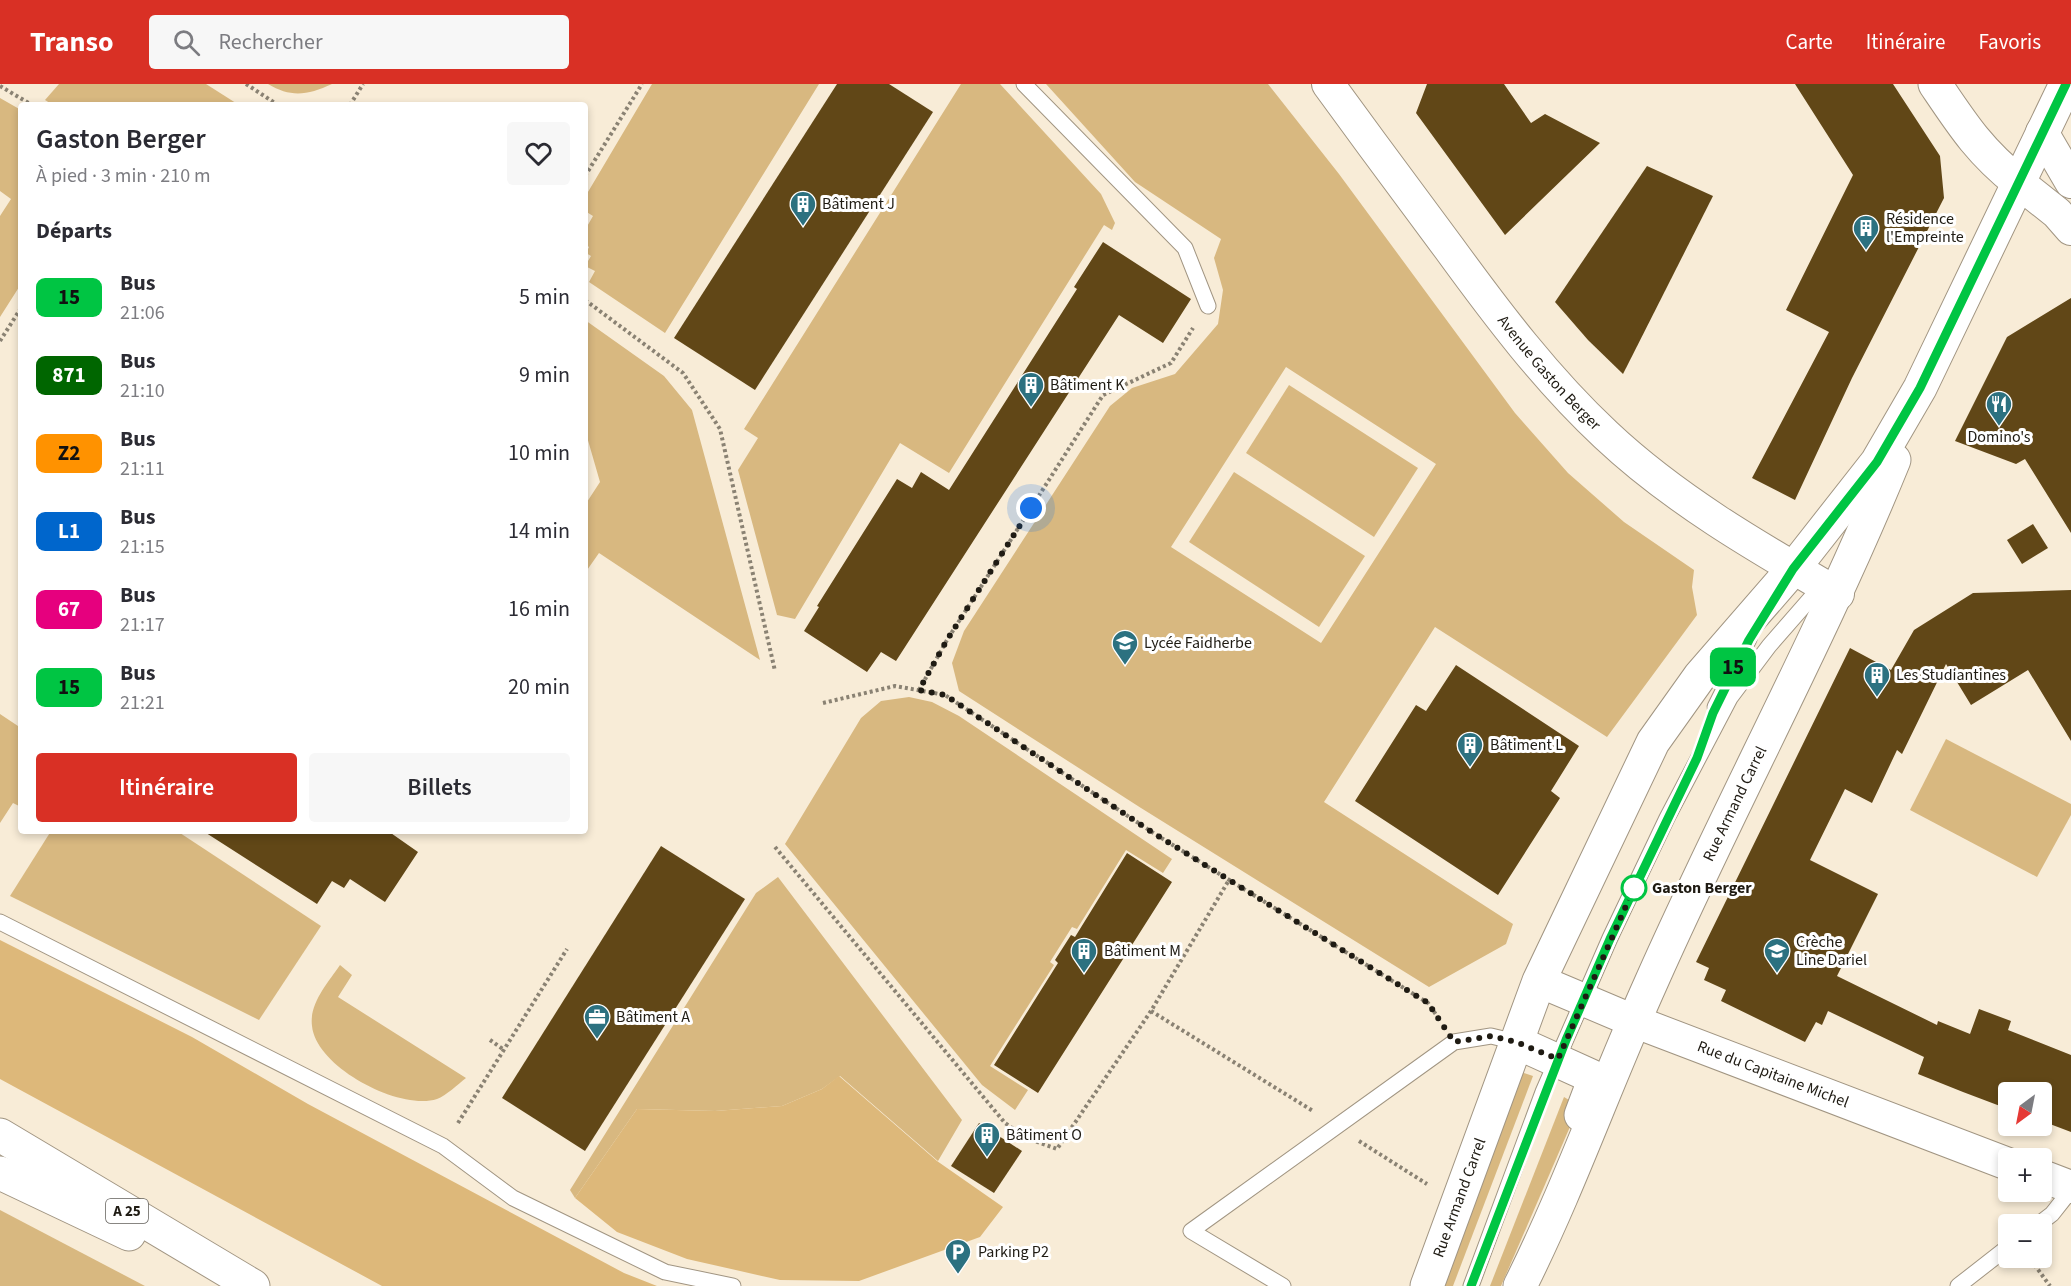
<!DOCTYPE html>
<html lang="fr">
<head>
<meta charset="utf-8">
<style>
  :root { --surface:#fff; --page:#f7f7f7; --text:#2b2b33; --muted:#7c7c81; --accent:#d93025 }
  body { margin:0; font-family:"Source Sans 3",sans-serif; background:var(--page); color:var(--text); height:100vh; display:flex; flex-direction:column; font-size:22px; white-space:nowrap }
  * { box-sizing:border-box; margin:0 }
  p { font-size:20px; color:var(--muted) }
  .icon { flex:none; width:33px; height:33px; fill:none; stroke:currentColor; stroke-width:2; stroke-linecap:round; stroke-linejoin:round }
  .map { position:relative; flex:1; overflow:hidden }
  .details { position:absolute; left:18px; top:18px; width:570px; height:732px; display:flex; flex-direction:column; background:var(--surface); border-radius:6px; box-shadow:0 3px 9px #0003 }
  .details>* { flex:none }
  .badge { padding:0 12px; border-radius:9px; font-size:21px; line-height:39px }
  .needle { width:39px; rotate:212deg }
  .tools { position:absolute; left:1998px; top:998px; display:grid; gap:12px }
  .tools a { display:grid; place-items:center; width:54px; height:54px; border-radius:6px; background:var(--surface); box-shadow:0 3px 9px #0003; font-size:30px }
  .you { position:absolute; width:30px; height:30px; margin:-15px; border:4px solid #fff; border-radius:50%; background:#1a73e8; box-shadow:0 0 0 9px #1a73e833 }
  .map>.badge { position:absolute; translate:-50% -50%; box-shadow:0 0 0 3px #fff }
  h2 { padding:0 18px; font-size:22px; line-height:54px }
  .round { display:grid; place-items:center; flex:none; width:63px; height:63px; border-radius:6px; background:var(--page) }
  .head { display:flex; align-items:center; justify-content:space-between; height:102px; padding:0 18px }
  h1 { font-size:28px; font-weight:600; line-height:45px }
  .primary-button { display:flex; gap:12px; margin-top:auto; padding:12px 18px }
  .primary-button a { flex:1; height:69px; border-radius:6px; background:var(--accent); color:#fff; font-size:24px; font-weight:600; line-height:69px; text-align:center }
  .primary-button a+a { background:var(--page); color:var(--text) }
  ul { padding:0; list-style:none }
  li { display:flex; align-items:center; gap:18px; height:78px; padding:0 18px }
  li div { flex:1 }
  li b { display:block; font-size:22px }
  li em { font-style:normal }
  li .badge { min-width:66px; font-weight:700; text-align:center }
  header { display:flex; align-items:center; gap:36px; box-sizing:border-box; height:84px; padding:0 30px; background:var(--accent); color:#fff }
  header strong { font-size:28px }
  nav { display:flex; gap:33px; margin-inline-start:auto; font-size:21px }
  .search { width:420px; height:54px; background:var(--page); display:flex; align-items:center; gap:15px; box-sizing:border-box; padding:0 21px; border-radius:6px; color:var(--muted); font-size:22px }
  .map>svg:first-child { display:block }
  .green { fill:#d8b880; fill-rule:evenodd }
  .forest { fill:#ddb87a }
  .building { fill:#614717 }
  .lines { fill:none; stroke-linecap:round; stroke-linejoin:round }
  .lane-casing { stroke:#a19582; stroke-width:17 }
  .street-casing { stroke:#a19582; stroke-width:34 }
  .secondary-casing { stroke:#a19582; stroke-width:35 }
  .highway-casing { stroke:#a19582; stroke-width:35 }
  .path { stroke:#8a8273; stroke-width:4; stroke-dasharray:3 3; stroke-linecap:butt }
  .lane { stroke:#fff; stroke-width:15 }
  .street { stroke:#fff; stroke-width:32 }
  .secondary { stroke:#fff; stroke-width:33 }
  .highway { stroke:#fff; stroke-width:33 }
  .line-casing { stroke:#fff; stroke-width:14 }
  .line { stroke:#00c543; stroke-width:9 }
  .walk { stroke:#1f1b13; stroke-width:6; stroke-dasharray:0 10.8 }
  .stop-dot { fill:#fff; stroke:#00c543; stroke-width:3 }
  .labels { text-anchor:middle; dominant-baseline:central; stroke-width:6; stroke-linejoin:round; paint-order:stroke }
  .shield { fill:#fff; stroke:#625f5a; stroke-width:1.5 }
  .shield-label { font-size:15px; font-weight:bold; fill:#1f1b13 }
  .poi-label { font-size:16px; fill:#1f1b13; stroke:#fff; text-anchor:start }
  .street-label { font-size:16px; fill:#1f1b13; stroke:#fff }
  .stop-label { font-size:16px; font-weight:bold; fill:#1f1b13; stroke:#fff; text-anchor:start }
</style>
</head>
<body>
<header>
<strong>Transo</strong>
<div class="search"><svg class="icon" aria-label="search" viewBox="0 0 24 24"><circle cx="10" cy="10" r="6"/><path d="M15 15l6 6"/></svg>Rechercher</div>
<nav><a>Carte</a><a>Itinéraire</a><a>Favoris</a></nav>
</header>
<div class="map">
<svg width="2071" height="1202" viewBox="0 0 2071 1202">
  <rect width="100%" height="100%" fill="#f8ecd7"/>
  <g class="green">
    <polygon points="59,0 206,0 239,21 53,21 45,16"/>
    <path d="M268 0H332C308 11 291 14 268 0Z"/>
    <polygon points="652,0 819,0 665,249 589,198 595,187 585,182 591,172 586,169 589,163 585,160 585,146 593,132 585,127 585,113"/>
    <polygon points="961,0 1000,0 1101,110 1115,139 1112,146 1104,141 949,389 900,359 795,535 777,531 738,386 758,354 744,345"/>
    <path d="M1046 0H1268L1339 90 1515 329 1568 389 1624 438 1694 486 1692 503 1697 531 1607 653 1435 543 1324 718 1513 840 1506 860 1429 903 1141 724 959 607 952 579 964 547 1110 322 1132 304 1175 290 1218 240 1223 206 1214 174 1221 155 1135 98ZM1286 283 1436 380 1321 559 1171 463Z"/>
    <polygon points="0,14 21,26 21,200 0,233 0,132 11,115 0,107"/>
    <polygon points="585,236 664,292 692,326 760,576 599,469 585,489 585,421 600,398 585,346"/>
    <polygon points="1289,301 1418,384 1374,453 1246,369"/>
    <polygon points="1234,388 1365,472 1319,543 1189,458"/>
    <polygon points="909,613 932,618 959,632 1172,775 1163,789 1126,766 1077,845 1072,843 1050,878 1054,881 990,982 1028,1006 1015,1026 982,1001 785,760 861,634 881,617"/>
    <polygon points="0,630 21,644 21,723 13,719 0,739"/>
    <polygon points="1946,655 2071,720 2071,731 2037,793 1910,726"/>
    <polygon points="51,747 177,747 321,842 259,936 10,812"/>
    <polygon points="778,793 962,1036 938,1077 840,992 822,1005 782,1022 715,1027 637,1025 575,1114 570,1106 756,809"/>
    <path d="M340 881 352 891 338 913 466 994C458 1000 446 1012 437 1015 399 1027 316 983 312 942 309 919 328 899 340 881Z"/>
    <polygon points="1521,988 1533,992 1453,1202 1441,1202"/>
    <polygon points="1564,1013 1579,1022 1501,1202 1490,1202"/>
    <polygon points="0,1126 145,1202 0,1202"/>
  </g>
  <g class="forest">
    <polygon points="0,856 192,953 308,1020 624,1189 657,1202 382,1202 0,995"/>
    <polygon points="839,992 937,1077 1003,1123 980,1153 859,1197 780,1196 687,1175 617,1148 575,1114 637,1025 715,1027 782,1022 822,1005"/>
  </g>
  <g class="building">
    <polygon points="837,0 889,0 933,28 755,306 674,254"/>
    <polygon points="1427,0 1504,0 1531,39 1545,30 1600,59 1505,151 1416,29"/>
    <polygon points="1795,0 1893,0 1940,72 1944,114 1852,294 1795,416 1752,394 1829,248 1786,226 1853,91"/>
    <polygon points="1647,82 1713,112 1623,290 1588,256 1555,218"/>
    <polygon points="1103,158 1191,215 1163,259 1119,231 896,577 881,568 867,588 804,547 819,523 817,522 897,395 912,404 921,388 949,406 1077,205 1074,203"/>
    <polygon points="2071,214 2071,449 2025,375 2016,380 1955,357 2007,253"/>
    <polygon points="2033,440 2048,464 2022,480 2007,456"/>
    <polygon points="2071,506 2071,657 2028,586 1971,621 1946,580 1902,670 1897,666 1872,719 1845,705 1810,776 1878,810 1837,892 1937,941 1938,937 1970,950 1979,925 2011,937 2008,946 2071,971 2071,1048 2042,1037 2042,1008 2008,1008 2008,1025 1963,1008 1918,990 1924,973 1828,927 1822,941 1816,938 1805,958 1721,917 1726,906 1704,896 1709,884 1696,878 1850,564 1891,586 1914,546 1973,509"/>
    <polygon points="1456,581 1579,662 1551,707 1560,714 1498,811 1355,717 1416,621 1426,627"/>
    <polygon points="203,747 388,747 418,768 385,818 350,795 344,804 332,797 317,820"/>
    <polygon points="661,762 745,815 585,1067 502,1014"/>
    <polygon points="1127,769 1172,798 1038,1009 994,981 1058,879 1055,876 1071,851 1075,853"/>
    <polygon points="979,1039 1022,1067 994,1109 951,1082"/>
  </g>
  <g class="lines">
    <g class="lane-casing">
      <g id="lane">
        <polyline points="1024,0 1185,164 1208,222"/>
        <polyline points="1715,623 1749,555"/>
        <polyline points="0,838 443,1062 513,1114 665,1188 733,1202"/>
        <polyline points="2039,1140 2052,1130 2071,1106"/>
        <polyline points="1283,1202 1191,1147 1454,958 1491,952 1516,958"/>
        <polyline points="1471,1202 1543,1008 1610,854 1667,734 1730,614 1769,562 1824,499"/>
        <polyline points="1958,1202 2008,1163"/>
      </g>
    </g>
    <g class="street-casing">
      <g id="street">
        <path id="s1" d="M1328 0C1368 55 1408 109 1449 164 1497 230 1546 295 1606 351 1674 415 1757 463 1838 510"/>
        <polyline points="2042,48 2071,98"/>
        <polyline points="2018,98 2057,129 2071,145"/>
        <path id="s2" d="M1539 897 1636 938 2008 1080"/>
        <polyline points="2042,1092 2071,1103"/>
      </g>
    </g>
    <g class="secondary-casing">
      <g id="secondary">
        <path d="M1935 0C1962 40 1979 67 2018 98"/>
        <polyline points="1516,958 1591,992 1593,999 1581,1031"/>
        <path id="s3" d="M1427 1202 1539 897 1653 658 1700 592 1793 485 1877 378 1920 304 2066 0"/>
        <path id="s4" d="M1520 1202C1569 1104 1605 1001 1650 901 1728 724 1821 555 1894 376"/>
      </g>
    </g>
    <g class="highway-casing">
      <g id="highway">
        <polyline points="0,1051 253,1202"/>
        <polyline points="0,1089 129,1150"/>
      </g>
    </g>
    <g class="path">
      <polyline points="246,0 278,21"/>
      <polyline points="0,2 32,21"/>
      <polyline points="350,21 363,0"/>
      <polyline points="585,92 642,0"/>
      <polyline points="585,216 683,289 720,345 775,587"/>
      <polyline points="0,257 21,224"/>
      <polyline points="919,606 947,556 1103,311 1171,279 1193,244"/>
      <polyline points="823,619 895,602 945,611 1155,750 1428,919 1439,935"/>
      <polyline points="775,763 1005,1039 1026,1054 1057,1065 1151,927 1229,796"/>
      <polyline points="1151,927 1313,1027"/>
      <polyline points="490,956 504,966"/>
      <polyline points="458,1039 567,865"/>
      <polyline points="1359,1057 1427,1100"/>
      <polyline points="2031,1176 2050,1202"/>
    </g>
    <use href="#lane" class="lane"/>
    <use href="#street" class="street"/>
    <use href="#secondary" class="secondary"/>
    <use href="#highway" class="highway"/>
  </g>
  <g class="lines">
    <g class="line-casing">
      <polyline id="line" points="1471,1202 1566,956 1610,855 1697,674 1713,629 1749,556 1793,485 1877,378 1920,304 2066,0"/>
    </g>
    <use href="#line" class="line"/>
    <polyline class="walk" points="1031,424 947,556 919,606 945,611 1155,750 1428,919 1454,958 1491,952 1516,958 1558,975 1634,804"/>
  </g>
  <defs>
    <g id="building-pin" transform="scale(1.35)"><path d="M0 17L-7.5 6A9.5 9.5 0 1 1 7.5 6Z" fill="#2c7180" stroke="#fff"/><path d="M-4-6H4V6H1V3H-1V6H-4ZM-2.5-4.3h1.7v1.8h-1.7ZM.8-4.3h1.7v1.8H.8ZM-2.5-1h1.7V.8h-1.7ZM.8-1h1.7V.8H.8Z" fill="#fff"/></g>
    <g id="restaurant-pin" transform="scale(1.35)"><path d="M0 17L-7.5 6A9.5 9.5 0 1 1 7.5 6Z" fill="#2c7180" stroke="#fff"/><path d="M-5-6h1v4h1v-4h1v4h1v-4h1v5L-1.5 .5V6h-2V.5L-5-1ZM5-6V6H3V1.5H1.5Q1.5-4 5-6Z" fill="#fff"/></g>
    <g id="school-pin" transform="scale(1.35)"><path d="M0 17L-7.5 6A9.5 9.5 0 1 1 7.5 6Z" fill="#2c7180" stroke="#fff"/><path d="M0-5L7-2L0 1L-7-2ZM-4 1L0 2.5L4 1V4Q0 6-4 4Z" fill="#fff"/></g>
    <g id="office-pin" transform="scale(1.35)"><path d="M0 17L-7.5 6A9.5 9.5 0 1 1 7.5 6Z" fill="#2c7180" stroke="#fff"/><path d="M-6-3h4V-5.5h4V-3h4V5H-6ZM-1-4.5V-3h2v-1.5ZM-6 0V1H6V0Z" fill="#fff"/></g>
    <g id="parking-pin" transform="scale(1.35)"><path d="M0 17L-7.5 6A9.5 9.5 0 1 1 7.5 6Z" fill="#2c7180" stroke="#fff"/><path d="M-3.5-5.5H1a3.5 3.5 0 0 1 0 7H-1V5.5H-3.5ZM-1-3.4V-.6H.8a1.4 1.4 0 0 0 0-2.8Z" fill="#fff"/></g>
  </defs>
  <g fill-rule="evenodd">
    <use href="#building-pin" x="803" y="120"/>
    <use href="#building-pin" x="1866" y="144"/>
    <use href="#building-pin" x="1031" y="301"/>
    <use href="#restaurant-pin" x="1999" y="320"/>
    <use href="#school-pin" x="1125" y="559"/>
    <use href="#building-pin" x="1877" y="591"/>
    <use href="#building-pin" x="1470" y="661"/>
    <use href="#building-pin" x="1084" y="867"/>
    <use href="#school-pin" x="1777" y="867"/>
    <use href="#office-pin" x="597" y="933"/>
    <use href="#building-pin" x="987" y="1051"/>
    <use href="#parking-pin" x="958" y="1168"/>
  </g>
  <circle class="stop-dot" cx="1634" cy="804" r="12"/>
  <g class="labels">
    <rect class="shield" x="106" y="1115" width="42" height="24" rx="4.5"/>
    <g class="shield-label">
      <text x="127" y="1127">A 25</text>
    </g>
    <g class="poi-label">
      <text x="822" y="120">Bâtiment J</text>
      <text x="1886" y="135">Résidence<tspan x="1886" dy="18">l'Empreinte</tspan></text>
      <text x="1050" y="301">Bâtiment K</text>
      <text x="1999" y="353" text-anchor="middle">Domino's</text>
      <text x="1144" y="559">Lycée Faidherbe</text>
      <text x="1896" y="591">Les Studiantines</text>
      <text x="1490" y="661">Bâtiment L</text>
      <text x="1796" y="858">Crèche<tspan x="1796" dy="18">Line Dariel</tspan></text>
      <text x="1104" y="867">Bâtiment M</text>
      <text x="616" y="933">Bâtiment A</text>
      <text x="1006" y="1051">Bâtiment O</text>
      <text x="978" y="1168">Parking P2</text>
    </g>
    <g class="street-label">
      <text stroke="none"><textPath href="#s1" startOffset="364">Avenue Gaston Berger</textPath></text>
      <text stroke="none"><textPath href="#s4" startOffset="528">Rue Armand Carrel</textPath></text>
      <text stroke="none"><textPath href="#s2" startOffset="252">Rue du Capitaine Michel</textPath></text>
      <text stroke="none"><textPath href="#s3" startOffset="94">Rue Armand Carrel</textPath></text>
    </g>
    <g class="stop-label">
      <text x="1652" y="804">Gaston Berger</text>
    </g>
  </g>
</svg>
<div class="tools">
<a><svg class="needle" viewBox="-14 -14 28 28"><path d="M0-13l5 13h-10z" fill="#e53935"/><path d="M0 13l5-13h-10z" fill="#7c7c81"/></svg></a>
<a>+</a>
<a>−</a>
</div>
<div class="you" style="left:1031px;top:424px"></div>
<b class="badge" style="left:1733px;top:583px;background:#00c543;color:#111">15</b>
<section class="details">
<div class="head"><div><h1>Gaston Berger</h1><p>À pied · 3 min · 210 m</p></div><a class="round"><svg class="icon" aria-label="heart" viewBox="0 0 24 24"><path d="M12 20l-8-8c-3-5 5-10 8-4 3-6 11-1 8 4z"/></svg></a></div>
<h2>Départs</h2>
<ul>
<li><span class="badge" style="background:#00c543;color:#111">15</span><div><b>Bus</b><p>21:06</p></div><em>5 min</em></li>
<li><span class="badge" style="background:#060;color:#fff">871</span><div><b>Bus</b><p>21:10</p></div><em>9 min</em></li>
<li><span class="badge" style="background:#ff9200;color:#111">Z2</span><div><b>Bus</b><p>21:11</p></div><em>10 min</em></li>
<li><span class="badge" style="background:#06c;color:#fff">L1</span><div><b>Bus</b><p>21:15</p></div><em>14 min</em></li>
<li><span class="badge" style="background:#e6007e;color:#fff">67</span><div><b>Bus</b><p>21:17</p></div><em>16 min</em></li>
<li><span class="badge" style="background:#00c543;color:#111">15</span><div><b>Bus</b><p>21:21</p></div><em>20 min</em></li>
</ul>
<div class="primary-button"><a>Itinéraire</a><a>Billets</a></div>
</section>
</div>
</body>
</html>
